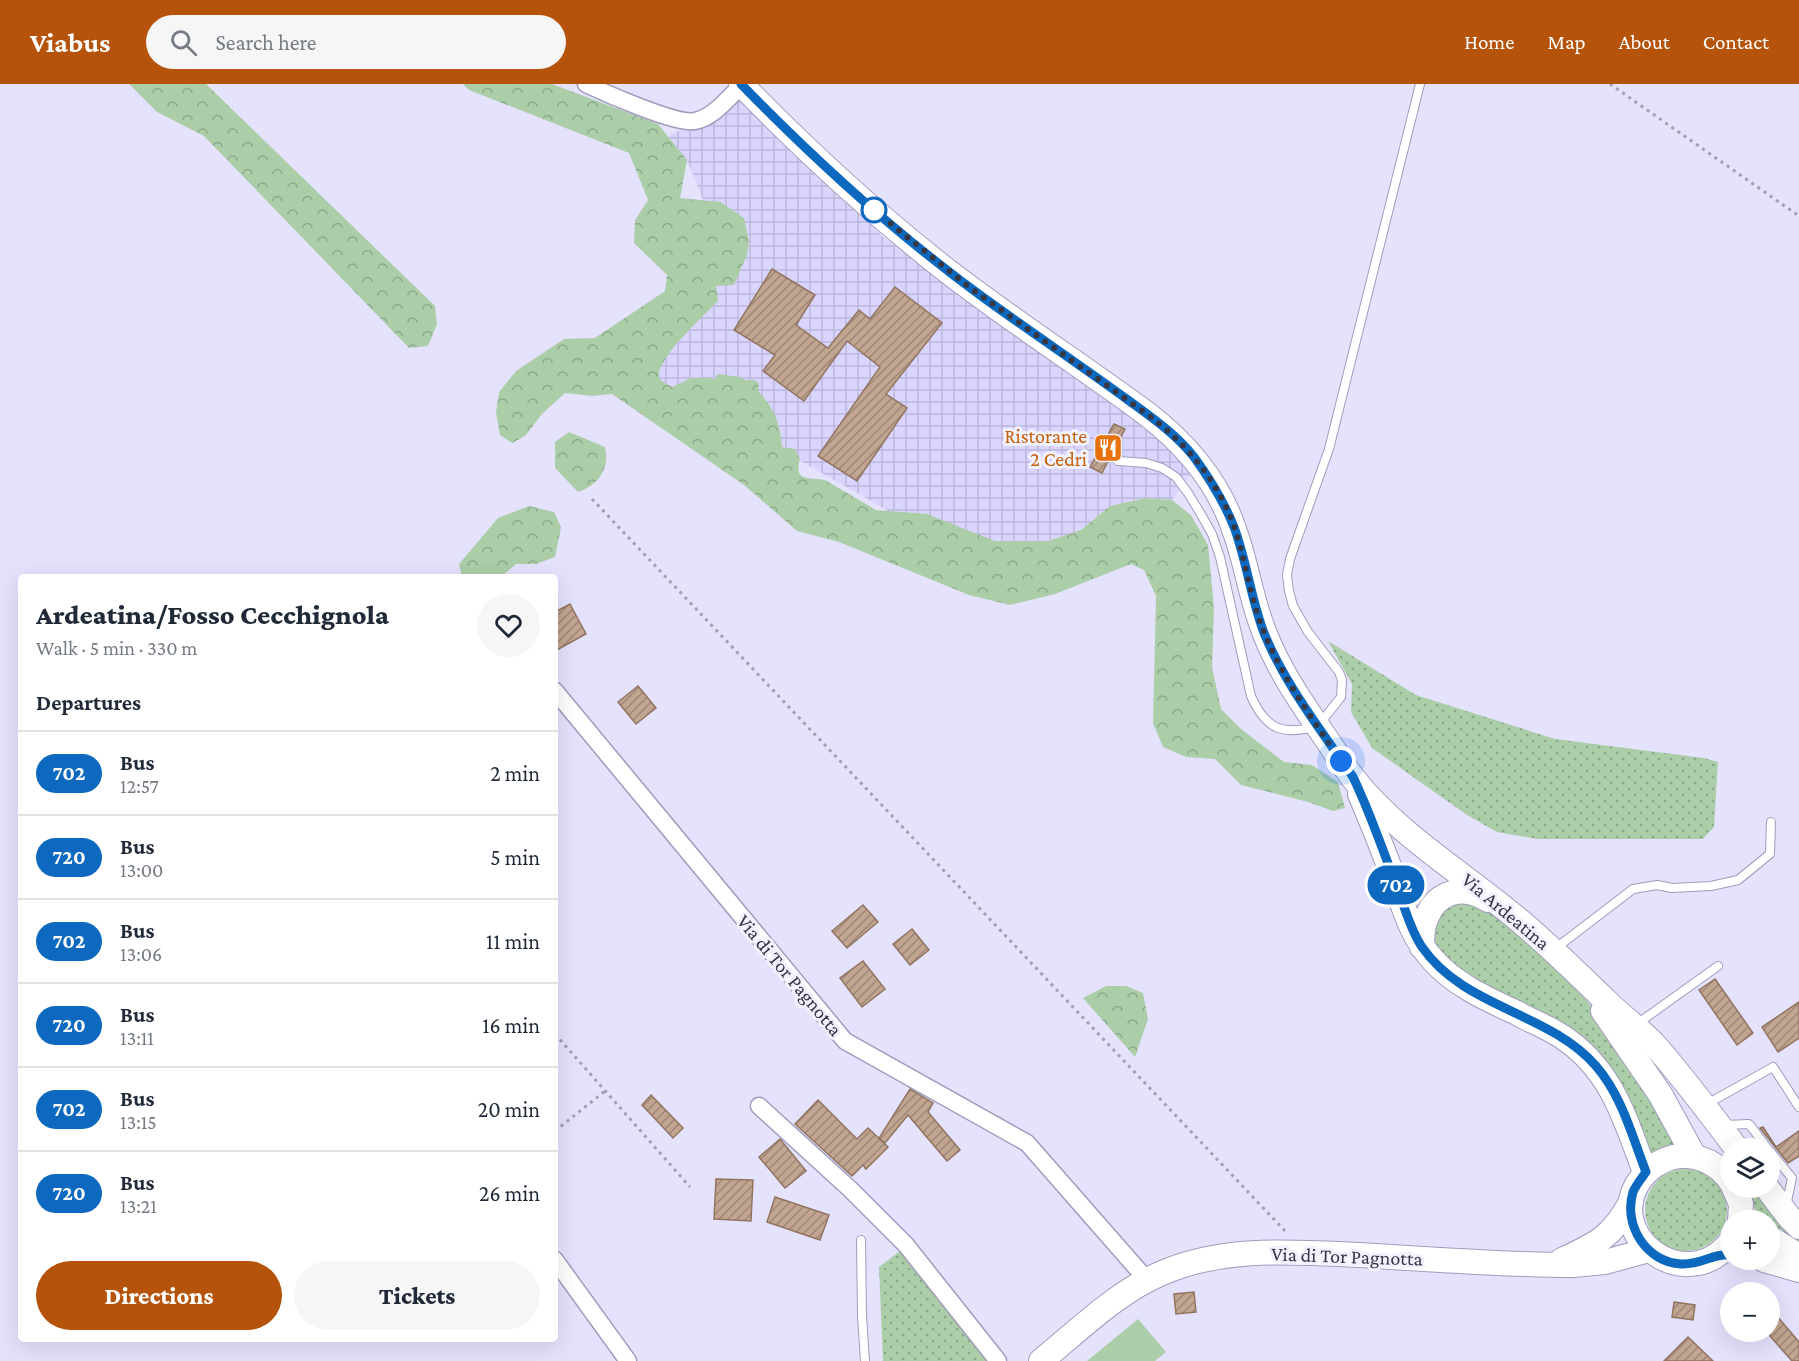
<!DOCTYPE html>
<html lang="en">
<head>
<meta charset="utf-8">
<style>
  :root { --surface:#fff; --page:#f6f6f7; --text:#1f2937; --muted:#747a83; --line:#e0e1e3; --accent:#b45309 }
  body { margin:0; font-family:"Crimson Pro",serif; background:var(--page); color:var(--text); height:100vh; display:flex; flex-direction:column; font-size:22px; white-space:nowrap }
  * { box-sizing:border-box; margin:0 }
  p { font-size:20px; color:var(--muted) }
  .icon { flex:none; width:33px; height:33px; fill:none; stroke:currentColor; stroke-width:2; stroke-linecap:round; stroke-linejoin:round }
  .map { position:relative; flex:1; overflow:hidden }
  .panel { position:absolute; left:18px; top:490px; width:540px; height:768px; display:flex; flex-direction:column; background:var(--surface); border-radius:6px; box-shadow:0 6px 24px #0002 }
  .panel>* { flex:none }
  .badge { padding:0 12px; border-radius:20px; font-size:21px; line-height:39px }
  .buttons { position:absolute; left:1720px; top:1054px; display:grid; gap:12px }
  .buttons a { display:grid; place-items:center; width:60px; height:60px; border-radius:50%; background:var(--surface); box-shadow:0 6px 24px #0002; font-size:30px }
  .you { position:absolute; width:30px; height:30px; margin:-15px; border:4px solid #fff; border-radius:50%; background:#1a73e8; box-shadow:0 0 0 9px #1a73e833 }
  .map>.badge { position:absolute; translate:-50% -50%; box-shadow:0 0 0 3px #fff }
  h2 { padding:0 18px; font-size:22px; line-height:54px }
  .round { display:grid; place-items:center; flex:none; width:63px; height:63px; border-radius:32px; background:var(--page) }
  .summary { display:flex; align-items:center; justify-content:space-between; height:102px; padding:0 18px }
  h1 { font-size:28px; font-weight:800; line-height:45px }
  .primary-button { display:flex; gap:12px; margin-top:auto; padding:12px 18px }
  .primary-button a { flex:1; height:69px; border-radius:36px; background:var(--accent); color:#fff; font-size:24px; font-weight:800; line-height:69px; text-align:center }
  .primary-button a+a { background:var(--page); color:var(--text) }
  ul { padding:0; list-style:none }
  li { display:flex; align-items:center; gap:18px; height:84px; padding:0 18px; border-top:2px solid var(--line) }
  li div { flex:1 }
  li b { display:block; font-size:22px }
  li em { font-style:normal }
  li .badge { min-width:66px; font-weight:700; text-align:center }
  header { display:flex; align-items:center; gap:36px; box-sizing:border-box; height:84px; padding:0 30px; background:var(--accent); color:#fff }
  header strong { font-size:28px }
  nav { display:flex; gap:33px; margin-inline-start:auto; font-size:21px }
  .search { width:420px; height:54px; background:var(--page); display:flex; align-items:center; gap:15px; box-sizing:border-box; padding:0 21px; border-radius:33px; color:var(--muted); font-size:22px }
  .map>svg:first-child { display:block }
  .industrial { fill:url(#industrial-grid) }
  .grass { fill:url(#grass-dots) }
  .forest { fill:url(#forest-crowns) }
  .pitch { fill:#abcea8 }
  .building { fill:url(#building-hatch); stroke:#917561; stroke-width:1.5 }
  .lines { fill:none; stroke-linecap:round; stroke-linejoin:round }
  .lane-casing { stroke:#a09cbc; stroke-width:10 }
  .street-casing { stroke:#a09cbc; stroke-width:19 }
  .secondary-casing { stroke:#a09cbc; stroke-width:26 }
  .path { stroke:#a19fb5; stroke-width:3; stroke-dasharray:3 4.5; stroke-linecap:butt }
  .lane { stroke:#fff; stroke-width:8 }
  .street { stroke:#fff; stroke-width:16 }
  .secondary { stroke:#fff; stroke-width:24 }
  .line-casing { stroke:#fff; stroke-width:14 }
  .line { stroke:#0c69bf; stroke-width:9 }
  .walk { stroke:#373643; stroke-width:6; stroke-dasharray:0 10.8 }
  .stop-dot { fill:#fff; stroke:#0c69bf; stroke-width:3 }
  .labels { text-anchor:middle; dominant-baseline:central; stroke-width:6; stroke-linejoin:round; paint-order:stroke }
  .food-label { font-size:20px; fill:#c56008; stroke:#f2f1ff; text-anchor:end }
  .street-label { font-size:20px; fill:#373643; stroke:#f2f1ff }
</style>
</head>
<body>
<header>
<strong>Viabus</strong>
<div class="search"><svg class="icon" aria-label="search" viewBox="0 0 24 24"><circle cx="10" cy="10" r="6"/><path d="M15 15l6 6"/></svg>Search here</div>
<nav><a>Home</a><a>Map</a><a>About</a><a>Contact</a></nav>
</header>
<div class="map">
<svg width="1799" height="1277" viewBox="0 0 1799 1277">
  <defs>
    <pattern id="industrial-grid" width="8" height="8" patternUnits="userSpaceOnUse" patternTransform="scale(1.5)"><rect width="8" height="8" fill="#dad5fe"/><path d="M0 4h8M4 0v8" fill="none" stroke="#bcb7db"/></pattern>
    <pattern id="grass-dots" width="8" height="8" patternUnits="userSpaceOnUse" patternTransform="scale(1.5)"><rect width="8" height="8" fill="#abcea8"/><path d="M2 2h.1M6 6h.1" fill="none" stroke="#8ca88a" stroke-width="1.8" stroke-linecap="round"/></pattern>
    <pattern id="forest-crowns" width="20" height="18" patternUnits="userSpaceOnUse" patternTransform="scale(1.5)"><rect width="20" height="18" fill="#abcea8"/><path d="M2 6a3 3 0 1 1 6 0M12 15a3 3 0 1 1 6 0" fill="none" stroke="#8ca88a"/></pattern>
    <pattern id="building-hatch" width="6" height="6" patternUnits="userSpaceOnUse" patternTransform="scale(1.5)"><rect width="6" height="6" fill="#c2a590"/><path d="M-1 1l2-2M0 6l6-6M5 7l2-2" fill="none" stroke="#9e8777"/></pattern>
  </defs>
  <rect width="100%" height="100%" fill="#e5e2fd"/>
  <polygon class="industrial" points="742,14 883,153 1160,355 1192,388 1172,416 1144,414 1110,422 1081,446 1048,457 995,457 966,471 641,286 724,168 687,76 668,52"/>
  <g class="grass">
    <polygon points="1328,557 1416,611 1555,655 1704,674 1718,678 1714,743 1703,755 1538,755 1497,748 1467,731 1372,664 1351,628 1352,600"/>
    <polygon points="1453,815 1487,825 1533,862 1576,904 1602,935 1675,1059 1648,1070 1630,1020 1491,906 1456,884 1439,865 1433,855 1431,843"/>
    <circle cx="1686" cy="1126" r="41"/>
    <path d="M1751 1104H1756L1799 1152V1163L1770 1144V1137H1762C1752 1127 1755 1117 1751 1104Z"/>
    <polygon points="900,1167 987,1277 883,1277 879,1183"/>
  </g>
  <g class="forest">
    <polygon points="129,0 206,0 435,222 437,240 428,262 409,264 204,52 157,28"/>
    <path d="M463 0H552L658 40 687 76 680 114 720 118 744 134 749 157 747 171 734 201 716 202 718 217C707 229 651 279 660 295 662 298 669 301 672 303L691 294H711L714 296 718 290 740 293 745 296H754L759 299 758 307C775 325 780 339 782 363L795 365 800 375C793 399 810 393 825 396L876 426 927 430 995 457H1048L1081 446 1110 422 1145 414 1172 416 1191 431 1208 461 1214 523 1212 583 1221 625 1241 645 1284 678 1312 681 1338 698 1345 724 1333 727 1308 718 1241 701 1215 675 1186 673 1163 663 1153 639 1156 512 1144 486 1131 480 1055 510 1010 521 969 511 839 458 797 447 744 401 612 310 592 312 565 309 542 330 525 352 512 359 500 351 496 329 499 308 516 287 564 255 595 254 665 207 667 191 634 159 635 136 648 116 629 69 469 6Z"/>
    <path d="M569 348 605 363C610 384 599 401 578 408L555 384V358Z"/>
    <polygon points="529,422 554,428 561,443 555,473 536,480 516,480 501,493 462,493 459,480 498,434"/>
    <polygon points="1106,902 1126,902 1143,909 1148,935 1135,973 1083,914"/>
  </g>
  <polygon class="pitch" points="1138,1235 1166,1268 1155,1277 1087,1277"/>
  <g class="building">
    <polygon points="772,185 815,211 796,241 828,264 859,226 870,235 895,203 942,239 886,310 907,324 857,397 818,372 880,283 847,257 804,317 763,287 775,271 734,246"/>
    <polygon points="1114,340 1125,345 1102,389 1090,383"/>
    <polygon points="570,520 586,550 555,567 555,528"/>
    <polygon points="638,602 656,624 636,640 618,618"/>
    <polygon points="863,821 878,838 847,864 832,847"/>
    <polygon points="912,845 929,866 910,881 893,860"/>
    <polygon points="863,877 885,905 862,923 840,894"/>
    <polygon points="1715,895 1753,949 1737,961 1699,906"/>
    <polygon points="1799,918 1799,954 1778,968 1762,943"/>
    <polygon points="910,1005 933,1019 928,1028 960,1066 947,1077 908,1031 885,1059 879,1054"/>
    <polygon points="651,1011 683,1044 673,1054 642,1021"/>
    <polygon points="818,1016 857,1055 868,1044 888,1063 866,1085 863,1081 852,1092 795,1040"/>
    <polygon points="1763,1043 1776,1063 1799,1047 1799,1072 1788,1079 1760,1044"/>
    <polygon points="780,1055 806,1087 785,1104 759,1073"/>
    <polygon points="716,1095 753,1096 751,1137 714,1135"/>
    <polygon points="775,1113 829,1131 820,1156 767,1138"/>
    <polygon points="1194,1208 1196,1228 1176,1230 1174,1210"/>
    <polygon points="1674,1218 1695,1221 1693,1236 1672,1233"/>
    <polygon points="1770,1224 1799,1258 1799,1277 1792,1277 1770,1252"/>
    <polygon points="1688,1253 1713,1277 1664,1277"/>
  </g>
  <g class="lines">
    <g class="lane-casing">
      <g id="lane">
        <path d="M1118 377 1146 379 1162 384 1176 393 1188 409 1202 432 1212 450 1220 473 1251 612C1266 646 1283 652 1318 642L1341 613 1342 596 1339 588 1308 548 1293 522 1289 507 1287 491 1290 475 1329 365 1420 0"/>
        <polyline points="1556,864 1633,805 1657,801 1672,804 1711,802 1738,796 1770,770 1771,738"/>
        <polyline points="1637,940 1718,882"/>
        <polyline points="1707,1020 1773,983 1799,1023"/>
        <polyline points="1724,1041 1749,1040 1768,1065"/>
        <polyline points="1770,1067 1792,1094 1786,1122"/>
        <polyline points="861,1156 862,1232 865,1277"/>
      </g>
    </g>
    <g class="street-casing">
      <g id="street">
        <path d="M586 0C605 9 677 41 695 37 714 33 728 14 742 1"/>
        <polyline points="555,607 845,957 1027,1059 1147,1196"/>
        <polyline points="759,1022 851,1106 906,1161 998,1277"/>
        <polyline points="555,1176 628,1277"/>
      </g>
    </g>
    <g class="secondary-casing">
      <g id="secondary">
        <path d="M741 0C802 63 867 123 936 178 1004 232 1077 278 1147 330 1187 361 1219 398 1235 448 1247 481 1251 516 1265 550 1279 586 1301 618 1323 650 1333 664 1342 680 1353 694 1394 747 1462 789 1514 832 1546 858 1576 888 1606 917 1621 932 1638 944 1653 959 1683 993 1710 1029 1737 1065"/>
        <path d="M1360 710C1370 734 1380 758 1389 782 1401 814 1409 850 1433 876 1455 901 1487 915 1517 929 1531 937 1547 943 1561 952 1612 985 1625 1035 1645 1088"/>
        <path d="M1422 863C1422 854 1422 844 1426 835 1436 807 1464 800 1488 816"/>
        <polyline points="1603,927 1660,1010 1694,1072"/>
        <path d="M1731 1098C1720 1081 1701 1071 1681 1072 1666 1073 1651 1082 1642 1093 1598 1150 1687 1216 1731 1157"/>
        <polyline points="1734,1104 1741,1120 1740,1137"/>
        <polyline points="1767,1104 1789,1133 1799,1143"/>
        <polyline points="1770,1154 1799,1172"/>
        <path d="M1562 1176C1597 1160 1612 1153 1631 1118"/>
        <polyline points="1764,1176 1799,1186"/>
        <path d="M1041 1277C1079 1246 1117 1208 1162 1189 1224 1162 1294 1168 1359 1171 1430 1175 1502 1181 1573 1181L1605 1178 1649 1166"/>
      </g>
    </g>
    <g class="path">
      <polyline points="1610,0 1799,132"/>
      <polyline points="592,415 1286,1148"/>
      <polyline points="555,950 690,1103"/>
      <polyline points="555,1047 605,1007"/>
    </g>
    <use href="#lane" class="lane"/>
    <use href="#street" class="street"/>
    <use href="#secondary" class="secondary"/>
  </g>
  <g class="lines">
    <g class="line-casing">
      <path id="line" d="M741 0C816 77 896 150 984 214 1031 248 1080 281 1128 316 1151 333 1176 350 1194 373 1210 395 1224 418 1234 443 1247 478 1251 515 1264 549 1280 588 1304 623 1328 657 1336 669 1345 681 1353 693 1357 701 1361 711 1365 720 1377 749 1388 779 1399 809 1406 827 1411 847 1422 863 1464 924 1549 928 1596 982 1622 1012 1632 1052 1646 1088 1641 1095 1636 1101 1633 1108 1623 1141 1646 1178 1681 1180 1702 1181 1713 1169 1731 1171"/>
    </g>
    <use href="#line" class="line"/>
    <path class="walk" d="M874 126 969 203 1147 330C1187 360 1220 399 1236 448 1247 483 1251 519 1266 553 1285 598 1314 637 1341 677"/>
  </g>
  <defs>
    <g id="restaurant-square" transform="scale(1.5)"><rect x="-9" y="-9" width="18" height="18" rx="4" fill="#e8710a" stroke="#f2f1ff"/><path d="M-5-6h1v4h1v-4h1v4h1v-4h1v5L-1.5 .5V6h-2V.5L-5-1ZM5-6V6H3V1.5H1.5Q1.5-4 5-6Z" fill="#fff"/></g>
  </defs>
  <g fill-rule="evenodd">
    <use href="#restaurant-square" x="1108" y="364"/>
  </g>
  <circle class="stop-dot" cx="874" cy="126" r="12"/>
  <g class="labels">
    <g class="food-label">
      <text x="1087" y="352">Ristorante<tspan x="1087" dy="23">2 Cedri</tspan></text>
    </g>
    <g class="street-label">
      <text transform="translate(1506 827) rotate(40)">Via Ardeatina</text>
      <text transform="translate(790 891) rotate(50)">Via di Tor Pagnotta</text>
      <text transform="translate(1347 1172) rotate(2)">Via di Tor Pagnotta</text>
    </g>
  </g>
</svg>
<div class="buttons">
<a><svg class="icon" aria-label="layers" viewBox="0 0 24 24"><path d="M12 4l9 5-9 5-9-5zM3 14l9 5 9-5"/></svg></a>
<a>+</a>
<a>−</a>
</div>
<div class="you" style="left:1341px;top:677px"></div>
<b class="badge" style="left:1396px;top:801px;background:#0c69bf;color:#fff">702</b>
<section class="panel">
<div class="summary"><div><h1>Ardeatina/Fosso Cecchignola</h1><p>Walk · 5 min · 330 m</p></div><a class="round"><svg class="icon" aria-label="heart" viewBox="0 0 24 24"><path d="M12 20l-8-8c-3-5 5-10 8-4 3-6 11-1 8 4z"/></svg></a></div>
<h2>Departures</h2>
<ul>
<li><span class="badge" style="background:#0c69bf;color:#fff">702</span><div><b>Bus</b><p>12:57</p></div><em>2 min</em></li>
<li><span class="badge" style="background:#0c69bf;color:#fff">720</span><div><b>Bus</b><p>13:00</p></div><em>5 min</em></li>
<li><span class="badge" style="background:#0c69bf;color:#fff">702</span><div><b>Bus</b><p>13:06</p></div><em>11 min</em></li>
<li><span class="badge" style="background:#0c69bf;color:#fff">720</span><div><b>Bus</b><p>13:11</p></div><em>16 min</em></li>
<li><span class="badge" style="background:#0c69bf;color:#fff">702</span><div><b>Bus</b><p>13:15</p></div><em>20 min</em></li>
<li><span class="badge" style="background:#0c69bf;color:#fff">720</span><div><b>Bus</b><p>13:21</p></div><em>26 min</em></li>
</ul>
<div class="primary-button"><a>Directions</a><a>Tickets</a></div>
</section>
</div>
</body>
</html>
